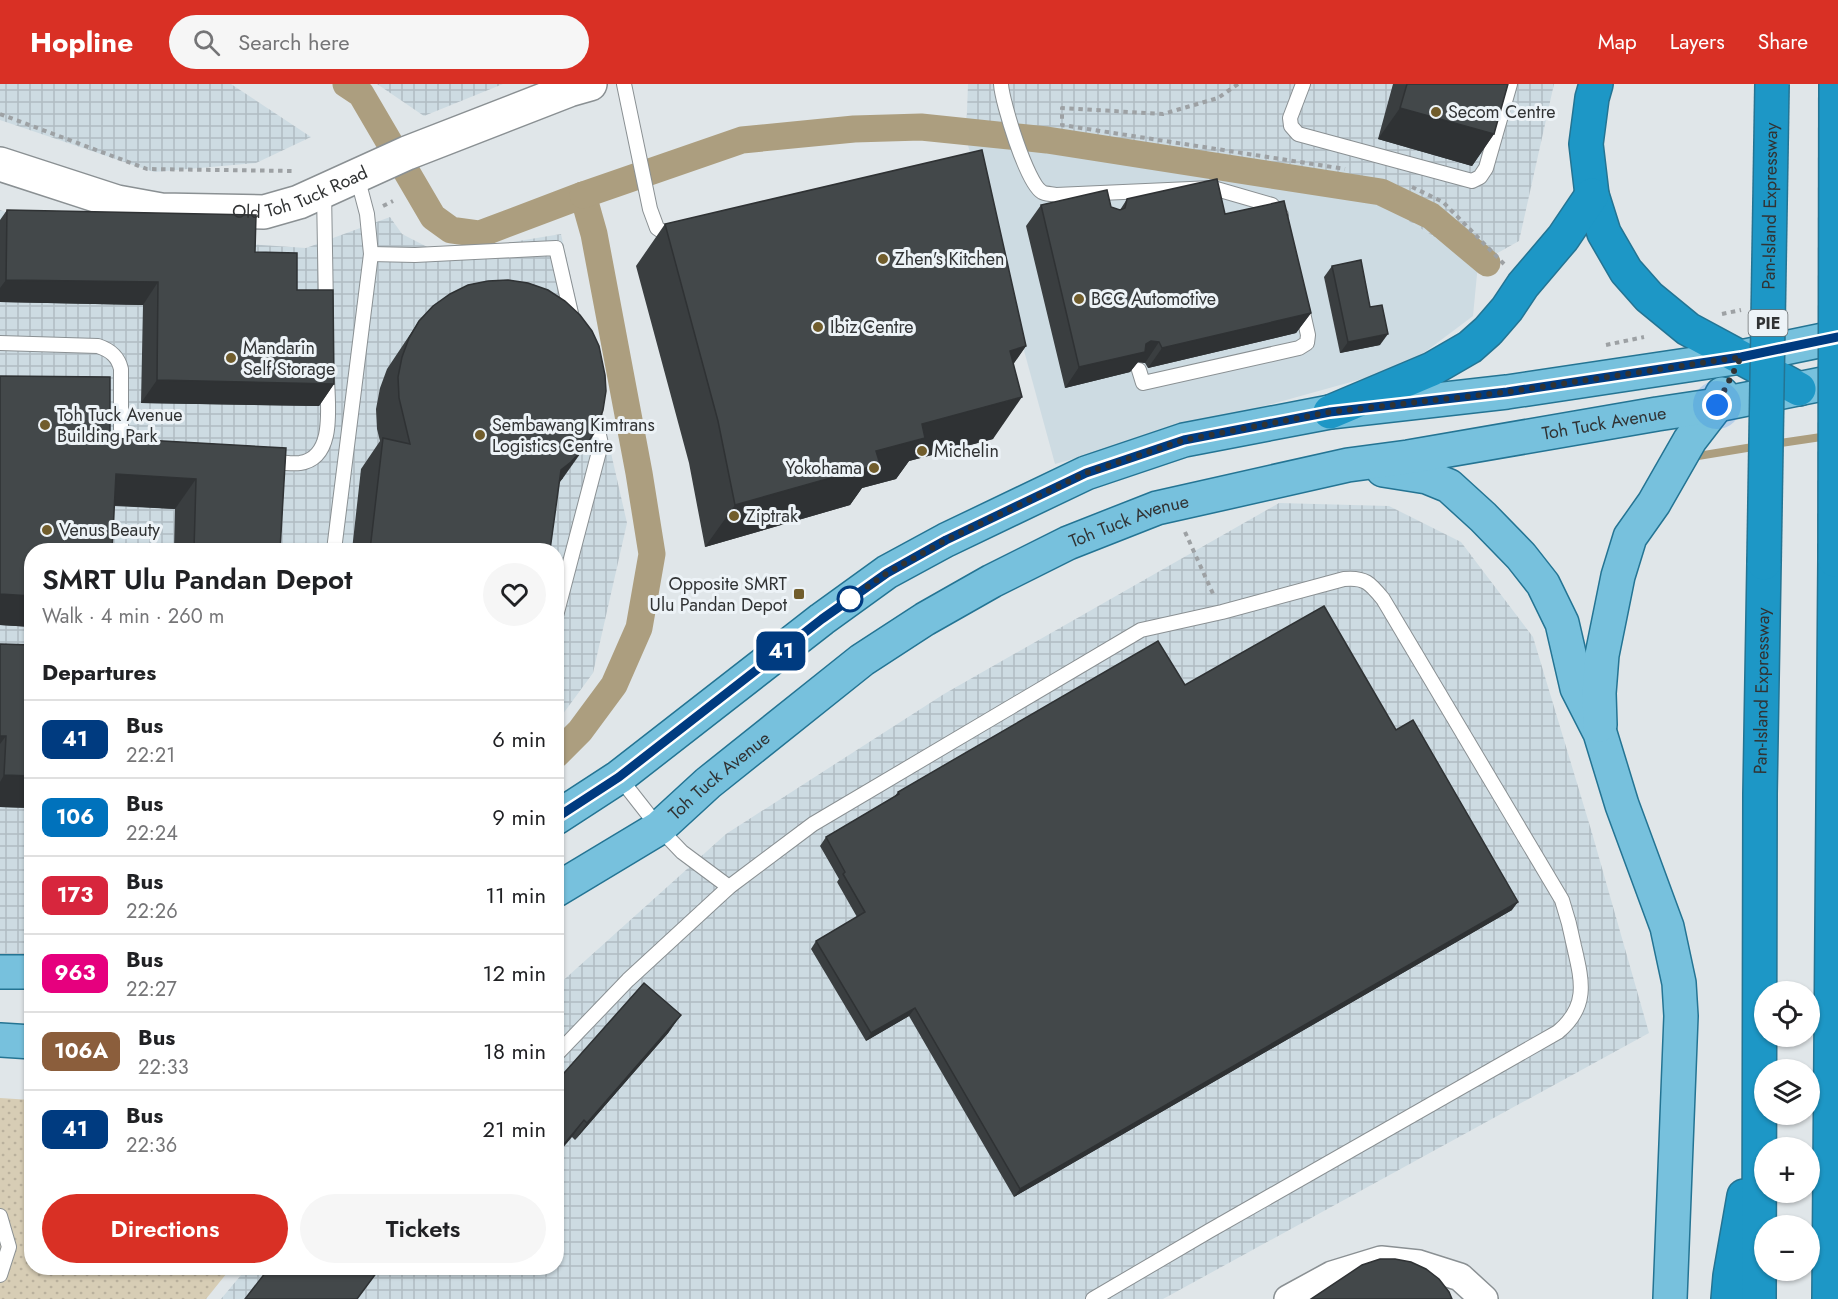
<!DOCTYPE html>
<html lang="en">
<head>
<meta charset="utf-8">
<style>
  :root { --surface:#fff; --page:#f6f6f6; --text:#202124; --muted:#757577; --line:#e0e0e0; --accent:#d93025 }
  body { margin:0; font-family:Jost,sans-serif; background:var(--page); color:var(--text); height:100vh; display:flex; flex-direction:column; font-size:22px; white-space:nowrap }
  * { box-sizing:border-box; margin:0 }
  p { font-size:20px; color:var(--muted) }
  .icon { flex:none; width:33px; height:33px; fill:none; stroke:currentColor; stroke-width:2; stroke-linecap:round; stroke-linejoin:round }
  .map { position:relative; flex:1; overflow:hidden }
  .details { position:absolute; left:24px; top:459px; width:540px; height:732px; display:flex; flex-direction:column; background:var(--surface); border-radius:24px; box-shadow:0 2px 4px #0004 }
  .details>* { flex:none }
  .badge { padding:0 12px; border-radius:9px; font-size:21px; line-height:39px }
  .controls { position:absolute; left:1754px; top:897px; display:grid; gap:12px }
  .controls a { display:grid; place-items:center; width:66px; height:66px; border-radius:50%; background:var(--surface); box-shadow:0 2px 4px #0004; font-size:30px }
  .you { position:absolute; width:30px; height:30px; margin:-15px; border:4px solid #fff; border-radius:50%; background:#1a73e8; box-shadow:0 0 0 9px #1a73e833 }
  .map>.badge { position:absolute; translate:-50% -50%; box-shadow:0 0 0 3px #fff }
  h2 { padding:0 18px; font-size:22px; line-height:54px }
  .round { display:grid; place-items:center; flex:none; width:63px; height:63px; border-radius:32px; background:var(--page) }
  .overview { display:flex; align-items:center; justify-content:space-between; height:102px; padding:0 18px }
  h1 { font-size:28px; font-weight:600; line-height:45px }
  .action { display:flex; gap:12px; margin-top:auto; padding:12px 18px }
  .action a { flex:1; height:69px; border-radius:36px; background:var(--accent); color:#fff; font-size:24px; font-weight:600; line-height:69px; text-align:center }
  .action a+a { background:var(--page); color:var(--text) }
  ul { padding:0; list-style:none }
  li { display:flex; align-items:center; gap:18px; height:78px; padding:0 18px; border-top:2px solid var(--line) }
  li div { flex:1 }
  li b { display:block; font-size:22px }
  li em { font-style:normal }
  li .badge { min-width:66px; font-weight:700; text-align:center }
  header { display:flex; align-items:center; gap:36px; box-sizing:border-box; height:84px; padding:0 30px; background:var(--accent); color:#fff }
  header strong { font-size:28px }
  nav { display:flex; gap:33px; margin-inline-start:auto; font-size:21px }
  .search { width:420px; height:54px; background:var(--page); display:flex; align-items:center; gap:15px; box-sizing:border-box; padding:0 21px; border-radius:33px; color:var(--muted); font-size:22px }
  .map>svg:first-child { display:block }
  .built { fill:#cddbe2 }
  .industrial { fill:url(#industrial-grid) }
  .grass { fill:url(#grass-dots) }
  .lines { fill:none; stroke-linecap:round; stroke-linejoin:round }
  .stream { stroke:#ac9e7f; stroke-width:8 }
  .canal { stroke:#ac9e7f; stroke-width:27 }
  .service-casing { stroke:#8a9093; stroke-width:16 }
  .minor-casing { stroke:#8a9093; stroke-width:30 }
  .tertiary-casing { stroke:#8a9093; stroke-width:36 }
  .primary-casing { stroke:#247493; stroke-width:36 }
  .motorway-casing { stroke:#247493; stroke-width:36 }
  .path { stroke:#9da1a4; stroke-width:4; stroke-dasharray:4.5 4.5; stroke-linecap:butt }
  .service { stroke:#fff; stroke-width:14 }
  .minor { stroke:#fff; stroke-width:27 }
  .tertiary { stroke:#fff; stroke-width:33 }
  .primary { stroke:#77c1dd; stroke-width:33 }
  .motorway { stroke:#1d97c6; stroke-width:33 }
  .motorway-bridge-casing { stroke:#247493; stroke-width:36; stroke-linecap:butt }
  .motorway-bridge { stroke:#1d97c6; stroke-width:33 }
  .wall { fill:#3a3e40 }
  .shaded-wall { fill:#2f3234 }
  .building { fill:#43484a; stroke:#2f3234; stroke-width:1.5 }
  .line-casing { stroke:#fff; stroke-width:14 }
  .line { stroke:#003b80; stroke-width:9 }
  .walk { stroke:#313334; stroke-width:6; stroke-dasharray:0 10.8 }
  .poi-dot { fill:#715d2c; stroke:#edf3f7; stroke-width:2 }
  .stop-dot { fill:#fff; stroke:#003b80; stroke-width:3 }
  .labels { text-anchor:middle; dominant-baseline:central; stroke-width:6; stroke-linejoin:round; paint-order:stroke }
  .shield { fill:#edf3f7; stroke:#696d6e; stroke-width:1.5 }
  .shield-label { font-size:16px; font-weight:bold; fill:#313334 }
  .poi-label { font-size:18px; fill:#313334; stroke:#edf3f7; text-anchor:start }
  .street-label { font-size:18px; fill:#313334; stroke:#edf3f7 }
</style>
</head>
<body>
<header>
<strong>Hopline</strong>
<div class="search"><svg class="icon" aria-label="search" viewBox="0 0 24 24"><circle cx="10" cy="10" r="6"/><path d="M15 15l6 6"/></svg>Search here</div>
<nav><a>Map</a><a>Layers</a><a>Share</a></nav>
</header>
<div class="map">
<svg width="1838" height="1215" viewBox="0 0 1838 1215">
  <defs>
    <pattern id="industrial-grid" width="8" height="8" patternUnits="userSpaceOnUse" patternTransform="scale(1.5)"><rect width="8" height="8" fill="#cddbe2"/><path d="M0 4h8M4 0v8" fill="none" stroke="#b0bcc2"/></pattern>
    <pattern id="grass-dots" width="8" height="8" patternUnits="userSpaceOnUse" patternTransform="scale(1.5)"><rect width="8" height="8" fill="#d7cdb5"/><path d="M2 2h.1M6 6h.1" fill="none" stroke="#b9b09c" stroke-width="1.8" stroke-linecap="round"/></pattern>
  </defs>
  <rect width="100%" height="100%" fill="#e0e6e9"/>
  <polygon class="built" points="966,54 1375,116 1478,180 1473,232 1405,283 1055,380"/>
  <g class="industrial">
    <polygon points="0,0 231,0 311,53 256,79 154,88 0,36"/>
    <polygon points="377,0 503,0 424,32"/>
    <polygon points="968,0 1554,0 1519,157 1478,180 1375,116 966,54"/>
    <polygon points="0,126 58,147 306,164 390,133 402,150 441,170 561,150 627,439 593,589 557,638 556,466 32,466 31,873 0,872"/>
    <polygon points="1279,419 1389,422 1461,458 1533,553 1592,749 1649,949 1163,1215 221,1215 247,1184 556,1184 557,902 726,750 944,610"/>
  </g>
  <polygon class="grass" points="0,1014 31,1016 32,1184 231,1184 206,1215 0,1215"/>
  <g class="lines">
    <g class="stream">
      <polyline points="1774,360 1828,352"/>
      <polyline points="1698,372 1759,362"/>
    </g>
    <g class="canal">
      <polyline points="346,0 361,10 433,133 451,146 480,150 583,111 594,150 639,389 652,470 639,544 614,601 580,647 556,671"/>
      <polyline points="583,111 742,56 854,45 921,43 1047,56 1381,108 1431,132 1487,179"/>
    </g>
    <g class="service-casing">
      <g id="service">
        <polyline points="624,0 650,125 657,144 674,156"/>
        <path d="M1001 0C1002 18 1027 100 1042 108 1045 110 1052 110 1056 111L1213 104 1272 121 1281 131"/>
        <polyline points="1303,0 1290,34 1291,42 1298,50 1472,97 1480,93 1486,84 1510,0"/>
        <polyline points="324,107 326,225"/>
        <polyline points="371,170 415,171 556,164 573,238"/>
        <path d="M0 259 98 262C110 266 118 272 121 285V345L125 359 134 368"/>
        <polyline points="1139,286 1143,299 1299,264 1307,259 1308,251 1301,220"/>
        <path d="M267 377C277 378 290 380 300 379 337 374 327 317 327 292"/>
        <polyline points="334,466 371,170 367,130 357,92"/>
        <polyline points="556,532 601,360 593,324"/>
        <polyline points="619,693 659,744 682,768 729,803"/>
        <path d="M556 971 628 896 729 803 813 740 1141 546 1222 528 1344 495C1365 493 1370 499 1383 515L1562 816C1567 831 1571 846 1574 862 1582 897 1589 922 1558 948L1209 1147 1093 1215"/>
        <polyline points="0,1132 9,1163 0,1191"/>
      </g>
    </g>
    <g class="minor-casing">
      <polyline id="minor" points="1288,1215 1332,1191 1381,1176 1419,1180 1460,1193 1484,1215"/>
    </g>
    <g class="tertiary-casing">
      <g id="tertiary">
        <path id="s1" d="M0 80 117 118 161 126 264 128 299 118 407 69 569 6 590 0"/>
      </g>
    </g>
    <g class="primary-casing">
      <g id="primary">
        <polyline points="1383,386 1427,393 1449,402 1483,433 1521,472 1543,500 1562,539 1577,604 1600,649 1622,721 1667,843 1679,899 1681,932 1670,1215"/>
        <polyline points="1600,641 1599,609 1602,571 1618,492 1630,453 1654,419 1690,356 1717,321 1722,310"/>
        <polyline points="556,734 619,693 822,535 887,488 946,456 1086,389 1184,356 1330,328 1507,308 1741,273 1838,253"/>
        <path id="s2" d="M556 806 659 744 708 699 862 576 925 535 992 497 1068 459 1157 424 1348 381 1408 373 1657 330 1717 321 1838 297"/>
        <polyline points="0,888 32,888"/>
        <polyline points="0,956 32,958"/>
      </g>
    </g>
    <g class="motorway-casing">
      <g id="motorway">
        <polyline points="1596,0 1592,14 1586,60 1592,111 1604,149 1626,187 1649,213 1688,245 1799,305"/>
        <polyline points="1330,328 1432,285 1470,263 1488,247 1507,225 1523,201 1563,154 1592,111"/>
        <polyline points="1728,1215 1730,1192 1744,1112"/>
        <path id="s3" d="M1759 1215 1760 710 1764 479"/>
        <polyline points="1829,1215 1835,476"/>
      </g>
    </g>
    <g class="path">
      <polyline points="1238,0 1218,14 1163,30 1062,24 1062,41 1345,85"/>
      <polyline points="0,30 147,85 292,87"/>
      <polyline points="1412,103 1443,118 1504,180"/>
      <polyline points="383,122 393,117"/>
      <polyline points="1722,230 1741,226"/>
      <polyline points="1606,261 1644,253"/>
      <polyline points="1185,448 1214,512"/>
    </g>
    <use href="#service" class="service"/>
    <use href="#minor" class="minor"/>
    <use href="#tertiary" class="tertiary"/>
    <use href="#primary" class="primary"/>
    <use href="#motorway" class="motorway"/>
    <g class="motorway-bridge-casing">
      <g id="motorway-bridge">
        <polyline points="1835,476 1836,0"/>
        <path id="s4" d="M1764 479 1772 0"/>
      </g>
    </g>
    <use href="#motorway-bridge" class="motorway-bridge"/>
  </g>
  <g class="wall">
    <polygon points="1393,0 1508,0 1494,50 1472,82 1378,55"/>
    <polygon points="1127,115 1225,130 1311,229 1296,249 1148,284 1145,279 1138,278 1130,288 1065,304 1026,142 1041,121 1111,123 1120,126"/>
    <polygon points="7,126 255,168 297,206 334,300 319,322 141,319 143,221 0,218 0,136"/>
    <polygon points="665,140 1026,262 1013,280 993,355 909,377 896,395 862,404 850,421 705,463 689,379 636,182"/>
    <polygon points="1332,182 1370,223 1380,261 1340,269 1324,193"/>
    <polygon points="419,237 563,394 559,399 550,466 352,466 361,385 380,357 377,345 376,325 380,304 387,285"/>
    <polygon points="0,292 110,293 110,354 286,364 280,466 174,466 175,425 114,422 112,466 32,466 32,543 0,541"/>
    <polygon points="0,560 32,561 32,724 0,723"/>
    <polygon points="1185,601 1396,646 1512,826 1014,1113 909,932 866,957 811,865 816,857 857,833 837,798 839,795 820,762 826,753 894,713 898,708"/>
    <polygon points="669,948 575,1056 572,1053 556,998"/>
  </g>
  <g class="shaded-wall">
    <polygon points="1400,24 1494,50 1472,82 1378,55"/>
    <polygon points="6,196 158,198 143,221 0,218 0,204"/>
    <polygon points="1311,229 1296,249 1148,284 1162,264"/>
    <polygon points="1388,250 1380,261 1340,269 1348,258"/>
    <polygon points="1151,257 1159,258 1145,279 1138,278 1130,288 1065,304 1079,283 1146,260"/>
    <polygon points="1026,262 997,304 1010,267"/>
    <polygon points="157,296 334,300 319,322 141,319"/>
    <polygon points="1022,313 993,355 909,377 896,395 862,404 850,421 705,463 735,421 876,367 922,340"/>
    <polygon points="585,363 563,394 549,410 561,386"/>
    <polygon points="116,390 196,395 175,425 95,420"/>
    <polygon points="0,510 32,512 32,543 0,541"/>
    <polygon points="0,652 6,652 0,660"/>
    <polygon points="4,691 32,692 32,724 0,723 0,698"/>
    <polygon points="1518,818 1512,826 1014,1113 1020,1105"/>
    <polygon points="915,924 909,932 866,957 871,949"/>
    <polygon points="681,931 669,948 575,1056 587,1039"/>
    <polygon points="584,1036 572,1053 556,1072 556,1070"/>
  </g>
  <g class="building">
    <polygon points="1407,0 1508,0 1494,50 1400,24"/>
    <polygon points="982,66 1026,262 1010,267 1022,313 922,340 925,354 876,367 880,380 735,421 718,337 665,140"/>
    <polygon points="1217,95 1225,130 1284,117 1311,229 1162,264 1159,258 1151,257 1146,260 1145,268 1079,283 1041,121 1107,106 1111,123 1120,126 1125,124 1127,115"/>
    <polygon points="7,126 256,131 255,168 297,169 297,206 333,206 334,300 157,296 158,198 6,196"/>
    <polygon points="1361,176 1370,223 1382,221 1388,250 1348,258 1332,182"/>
    <polygon points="508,196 528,199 548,206 565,217 580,231 592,247 599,262 605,291 606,307 603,326 596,346 585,363 571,378 561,386 550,466 370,466 383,354 410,360 399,314 398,293 402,273 409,254 419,237 433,222 450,210 468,201 488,197"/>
    <polygon points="0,292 110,293 110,354 286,364 280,466 194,466 196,395 116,390 112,466 32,466 32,512 0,510"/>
    <polygon points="1324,522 1396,646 1413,636 1518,818 1020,1105 915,924 871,949 816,857 865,828 843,790 845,788 826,753 899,710 898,708 1158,557 1185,601"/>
    <polygon points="0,560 32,561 32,692 4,691 6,652 0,652"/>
    <polygon points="644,899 681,931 587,1039 584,1036 556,1070 556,998"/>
    <polygon points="1380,1175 1395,1175 1411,1178 1426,1185 1439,1195 1449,1208 1452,1215 1311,1215 1362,1181"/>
    <polygon points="269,1184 380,1184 357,1215 245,1215"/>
  </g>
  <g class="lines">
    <g class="line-casing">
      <polyline id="line" points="556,734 619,693 822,535 887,489 946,456 1086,389 1184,356 1330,328 1507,308 1741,273 1838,253"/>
    </g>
    <use href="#line" class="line"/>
    <polyline class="walk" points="850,515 887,489 946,456 1017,422 1086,389 1184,356 1330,328 1507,308 1741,273 1717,321"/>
  </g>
  <g class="poi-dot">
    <circle cx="1436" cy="28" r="6"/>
    <circle cx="883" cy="175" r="6"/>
    <circle cx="1079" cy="215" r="6"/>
    <circle cx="818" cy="243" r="6"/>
    <circle cx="231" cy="274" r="6"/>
    <circle cx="45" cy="341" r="6"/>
    <circle cx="480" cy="351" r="6"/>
    <circle cx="922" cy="367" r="6"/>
    <circle cx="874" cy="384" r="6"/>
    <circle cx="734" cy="432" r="6"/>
    <circle cx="47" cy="446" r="6"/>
    <rect x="793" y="504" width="12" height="12" rx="3"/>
  </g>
  <circle class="stop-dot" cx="850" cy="515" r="12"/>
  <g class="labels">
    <rect class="shield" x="1748.5" y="226" width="39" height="26" rx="4.5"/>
    <g class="shield-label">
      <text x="1768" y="239">PIE</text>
    </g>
    <g class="poi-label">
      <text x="1448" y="28">Secom Centre</text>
      <text x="895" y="175">Zhen's Kitchen</text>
      <text x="1091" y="215">BCC Automotive</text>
      <text x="830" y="243">Ibiz Centre</text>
      <text x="243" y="264">Mandarin<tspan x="243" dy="21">Self Storage</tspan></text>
      <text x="57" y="331">Toh Tuck Avenue<tspan x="57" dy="21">Building Park</tspan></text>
      <text x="492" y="341">Sembawang Kimtrans<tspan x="492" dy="21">Logistics Centre</tspan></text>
      <text x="934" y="367">Michelin</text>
      <text x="862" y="384" text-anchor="end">Yokohama</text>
      <text x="746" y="432">Ziptrak</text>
      <text x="59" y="446">Venus Beauty</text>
      <text x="787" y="500" text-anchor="end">Opposite SMRT<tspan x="787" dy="21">Ulu Pandan Depot</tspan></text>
    </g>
    <g class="street-label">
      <text stroke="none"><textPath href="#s1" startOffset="310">Old Toh Tuck Road</textPath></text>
      <text stroke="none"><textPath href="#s4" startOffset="357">Pan-Island Expressway</textPath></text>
      <text stroke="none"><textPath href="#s2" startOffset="1172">Toh Tuck Avenue</textPath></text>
      <text stroke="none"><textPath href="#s2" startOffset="686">Toh Tuck Avenue</textPath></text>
      <text stroke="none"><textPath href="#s3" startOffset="608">Pan-Island Expressway</textPath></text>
      <text stroke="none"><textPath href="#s2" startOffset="200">Toh Tuck Avenue</textPath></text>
    </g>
  </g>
</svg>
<div class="controls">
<a><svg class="icon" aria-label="locate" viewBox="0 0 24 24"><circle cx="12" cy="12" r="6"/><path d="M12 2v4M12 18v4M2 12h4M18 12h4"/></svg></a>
<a><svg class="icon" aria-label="layers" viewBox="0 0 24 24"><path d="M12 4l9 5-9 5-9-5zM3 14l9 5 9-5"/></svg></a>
<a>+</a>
<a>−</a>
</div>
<div class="you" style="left:1717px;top:321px"></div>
<b class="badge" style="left:781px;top:567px;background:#003b80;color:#fff">41</b>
<section class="details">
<div class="overview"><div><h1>SMRT Ulu Pandan Depot</h1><p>Walk · 4 min · 260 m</p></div><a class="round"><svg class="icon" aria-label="heart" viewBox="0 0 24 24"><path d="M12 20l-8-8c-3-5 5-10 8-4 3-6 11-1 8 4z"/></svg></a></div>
<h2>Departures</h2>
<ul>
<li><span class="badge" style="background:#003b80;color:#fff">41</span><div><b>Bus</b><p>22:21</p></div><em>6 min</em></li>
<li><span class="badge" style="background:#0072bc;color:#fff">106</span><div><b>Bus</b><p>22:24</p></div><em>9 min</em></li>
<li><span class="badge" style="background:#d7263d;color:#fff">173</span><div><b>Bus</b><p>22:26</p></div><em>11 min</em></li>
<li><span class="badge" style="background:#e6007e;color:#fff">963</span><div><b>Bus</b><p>22:27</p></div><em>12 min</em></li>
<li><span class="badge" style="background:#8b5e3c;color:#fff">106A</span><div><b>Bus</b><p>22:33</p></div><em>18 min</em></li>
<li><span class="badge" style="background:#003b80;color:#fff">41</span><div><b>Bus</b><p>22:36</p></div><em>21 min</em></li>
</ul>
<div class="action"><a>Directions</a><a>Tickets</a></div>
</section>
</div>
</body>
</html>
